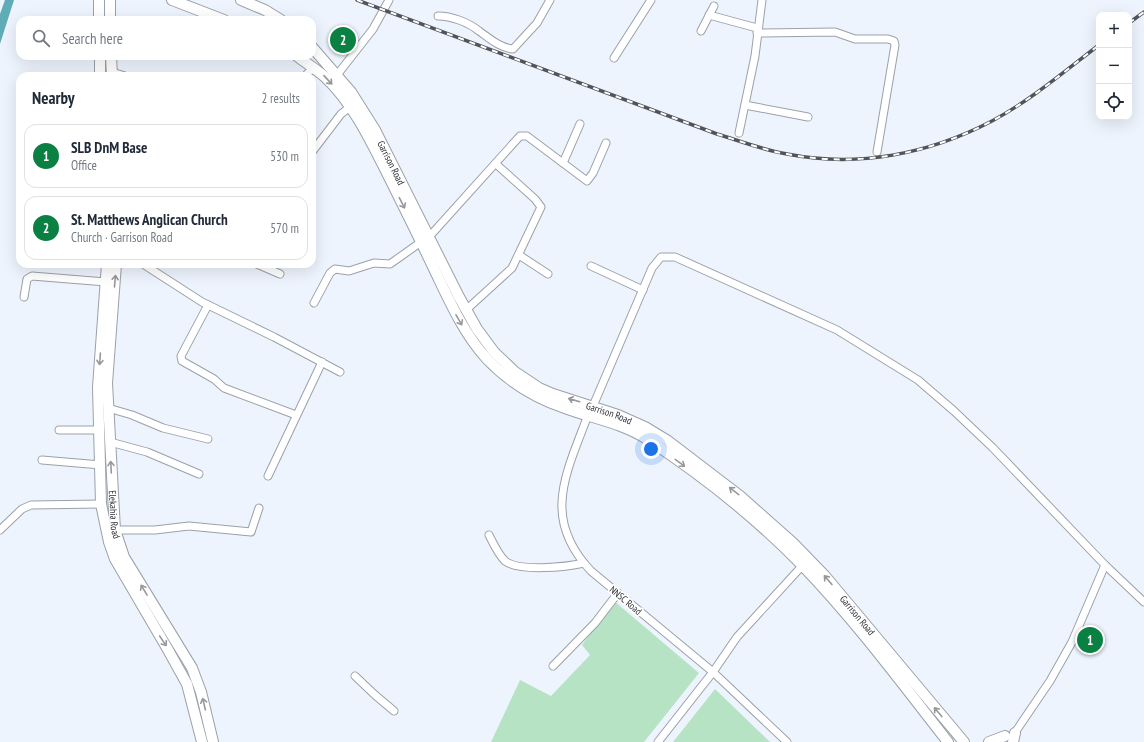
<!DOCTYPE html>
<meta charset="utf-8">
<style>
body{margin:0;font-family:"PT Sans Narrow",sans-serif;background:#f2f2f3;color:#1f2937}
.controls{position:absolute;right:12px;top:12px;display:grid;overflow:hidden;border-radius:8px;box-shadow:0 4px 16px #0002}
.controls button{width:36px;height:36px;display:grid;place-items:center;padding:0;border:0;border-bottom:1px solid #e0e1e3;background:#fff;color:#1f2937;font:20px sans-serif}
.you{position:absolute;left:651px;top:449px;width:14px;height:14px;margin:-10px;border:3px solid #fff;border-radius:50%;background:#1a73e8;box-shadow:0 0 0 6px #1a73e833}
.badge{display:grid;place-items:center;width:26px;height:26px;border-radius:50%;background:#0b8043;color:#fff;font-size:13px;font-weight:700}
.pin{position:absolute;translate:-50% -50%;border:2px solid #fff;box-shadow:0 1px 4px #0006}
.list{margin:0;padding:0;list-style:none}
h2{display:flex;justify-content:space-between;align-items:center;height:52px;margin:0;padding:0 16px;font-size:17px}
h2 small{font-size:13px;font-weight:400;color:#747a83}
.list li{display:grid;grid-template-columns:26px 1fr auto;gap:12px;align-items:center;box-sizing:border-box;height:64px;margin:0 8px 8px;padding:0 8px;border:1px solid #e0e1e3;border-radius:12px}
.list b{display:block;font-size:15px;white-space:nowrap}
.list p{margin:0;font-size:13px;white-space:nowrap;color:#747a83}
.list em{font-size:13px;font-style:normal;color:#747a83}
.icon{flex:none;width:22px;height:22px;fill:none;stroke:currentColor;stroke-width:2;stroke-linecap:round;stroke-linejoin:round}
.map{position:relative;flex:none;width:1144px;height:742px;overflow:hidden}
.search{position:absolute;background:#fff;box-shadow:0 4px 16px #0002;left:16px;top:16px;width:300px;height:44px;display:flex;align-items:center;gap:10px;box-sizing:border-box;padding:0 14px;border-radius:12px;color:#747a83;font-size:15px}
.panel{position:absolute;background:#fff;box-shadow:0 4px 16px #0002;left:16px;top:72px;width:300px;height:196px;border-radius:12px}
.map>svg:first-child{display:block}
.green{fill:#b5e3c4}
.water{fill:#5fabb8}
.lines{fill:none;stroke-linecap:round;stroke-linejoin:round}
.street-casing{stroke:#9ba1a9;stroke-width:9}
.primary-casing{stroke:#9ba1a9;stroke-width:12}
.street{stroke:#fff;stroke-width:7}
.primary{stroke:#fff;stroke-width:10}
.rail-casing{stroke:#515459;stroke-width:3.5}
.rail{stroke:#fff;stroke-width:2;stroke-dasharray:6;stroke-linecap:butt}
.oneway{stroke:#96989a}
.labels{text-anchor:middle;stroke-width:3.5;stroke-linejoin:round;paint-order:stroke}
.street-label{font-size:10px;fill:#2e3034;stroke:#fff}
</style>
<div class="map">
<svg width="1144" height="742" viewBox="0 0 1144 742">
<rect width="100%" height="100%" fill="#eef4fd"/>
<g class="green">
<path d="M614 601 699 673 644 742H491L520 680 551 696 590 655 582 645Z"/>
<path d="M715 689 770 742H673Z"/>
</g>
<path class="water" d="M5 0H14L0 44V14Z"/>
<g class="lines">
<g class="street-casing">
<g id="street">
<path d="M709 15 757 28"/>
<path d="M438 16C451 16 468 22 479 31 489 38 500 48 513 49L537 23 550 0"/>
<path d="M701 31 714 6"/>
<path d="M757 33 835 32 855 39H888L894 41 895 45 877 152"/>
<path d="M614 58 651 0"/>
<path d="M112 72 125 76"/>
<path d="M337 75 373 29 389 0"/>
<path d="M305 76 313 68"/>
<path d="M745 105 808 117"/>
<path d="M739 133 755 56 762 0"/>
<path d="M312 152 341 114 350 107"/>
<path d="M563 163 580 124"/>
<path d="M429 237 520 136H527L587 181 593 173 606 143"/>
<path d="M519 255 548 274"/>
<path d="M143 264 202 302 274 337 340 372"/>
<path d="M257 264 280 274"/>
<path d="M591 266 643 290"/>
<path d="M24 297 27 279 32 276 106 282"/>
<path d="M314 303 330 273 335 269 349 271 374 263 390 264 421 242"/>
<path d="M208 305 181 356 182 361 214 379 224 388 296 415"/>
<path d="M466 310 512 268 541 207 535 199 496 164"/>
<path d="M593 406 652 268 661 257H675L837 330 918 380 954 411 993 448 1105 565 1144 602"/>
<path d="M108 408 132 415 163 428 208 439"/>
<path d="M588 415C566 474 541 518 591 571L713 672 787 742"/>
<path d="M59 430H100"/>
<path d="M110 442 147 452 199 474"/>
<path d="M42 460 101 465"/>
<path d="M268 476 322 362"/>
<path d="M0 530 22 509 31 505 101 504"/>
<path d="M115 530H155L189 526 251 532 259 508"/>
<path d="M489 535C493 543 498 554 505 561 519 572 567 567 584 563"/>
<path d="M553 666 595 623 618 593"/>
<path d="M355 676 375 695 394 711"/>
<path d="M1012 737 1050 681 1072 642 1105 565"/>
<path d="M658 742 713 672 737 637 802 566"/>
</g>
</g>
<g class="primary-casing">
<g id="primary">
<path d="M99 0V20"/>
<path d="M172 0 224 20"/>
<path d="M241 0 265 10 281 20"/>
<path d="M110 20V0"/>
<path id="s1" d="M312 47 351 92 375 130 459 297 477 329 494 352 515 372 539 388 553 394 618 415 645 427 668 441 740 496 793 543 825 576 964 742"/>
<path d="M100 56V76"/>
<path d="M111 56 112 76"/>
<path d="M297 56C306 63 316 69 325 77 353 103 371 141 388 175 404 207 420 239 435 271 450 302 464 334 487 359 509 382 535 398 565 408 592 418 622 423 647 439 702 475 756 518 802 565 855 620 901 682 948 742"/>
<path d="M107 264 98 387 101 504 109 542 115 559 167 648 187 684 202 742"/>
<path id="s2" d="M116 264 107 383 115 530 124 557 192 668 201 692 213 742"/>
<path d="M989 742 1005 736"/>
<path d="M1013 742 1015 733"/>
</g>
</g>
<use href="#street" class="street"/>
<use href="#primary" class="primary"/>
<g class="rail-casing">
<g id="rail">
<path d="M357 0 717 134C740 141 763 150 787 154 858 168 929 154 992 121 1031 100 1065 71 1099 45"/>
<path d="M1129 23 1144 12"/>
</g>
</g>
<use href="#rail" class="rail"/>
</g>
<defs><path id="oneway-shaft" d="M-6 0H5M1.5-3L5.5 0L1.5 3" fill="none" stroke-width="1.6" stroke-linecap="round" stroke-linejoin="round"/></defs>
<g class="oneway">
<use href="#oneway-shaft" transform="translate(328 80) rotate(47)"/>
<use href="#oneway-shaft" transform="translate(402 203) rotate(63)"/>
<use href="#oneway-shaft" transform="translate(115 281) rotate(-85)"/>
<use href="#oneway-shaft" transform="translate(459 320) rotate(60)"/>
<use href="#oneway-shaft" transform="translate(100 359) rotate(94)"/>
<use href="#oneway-shaft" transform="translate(574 400) rotate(-164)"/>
<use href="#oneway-shaft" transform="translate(680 463) rotate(36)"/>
<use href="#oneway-shaft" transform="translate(111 467) rotate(-93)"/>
<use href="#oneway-shaft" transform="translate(734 491) rotate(-142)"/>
<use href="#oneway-shaft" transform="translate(828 580) rotate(-131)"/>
<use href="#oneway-shaft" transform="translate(144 590) rotate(-121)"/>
<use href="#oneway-shaft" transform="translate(163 641) rotate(56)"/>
<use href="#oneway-shaft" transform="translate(204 704) rotate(-103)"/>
<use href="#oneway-shaft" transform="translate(938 712) rotate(-130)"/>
</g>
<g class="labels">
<g class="street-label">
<text dy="4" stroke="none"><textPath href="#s1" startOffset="141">Garrison Road</textPath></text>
<text dy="4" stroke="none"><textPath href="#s1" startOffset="489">Garrison Road</textPath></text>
<text dy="4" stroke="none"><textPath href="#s2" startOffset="251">Elekahia Road</textPath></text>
<text transform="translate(626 600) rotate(40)" y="4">NNSC Road</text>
<text dy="4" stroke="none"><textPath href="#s1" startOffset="813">Garrison Road</textPath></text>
</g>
</g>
</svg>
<div class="controls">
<button>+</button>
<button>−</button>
<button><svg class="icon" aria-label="locate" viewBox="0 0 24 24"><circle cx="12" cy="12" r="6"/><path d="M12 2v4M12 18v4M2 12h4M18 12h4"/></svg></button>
</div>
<div class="you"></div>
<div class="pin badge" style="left:1090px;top:640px">1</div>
<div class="pin badge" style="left:343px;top:40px">2</div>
<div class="search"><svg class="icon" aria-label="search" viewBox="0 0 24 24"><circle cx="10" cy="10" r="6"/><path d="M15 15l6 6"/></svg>Search here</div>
<section class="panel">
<h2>Nearby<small>2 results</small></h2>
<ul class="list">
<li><span class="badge">1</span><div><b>SLB DnM Base</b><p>Office</p></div><em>530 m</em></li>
<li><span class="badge">2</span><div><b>St. Matthews Anglican Church</b><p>Church · Garrison Road</p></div><em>570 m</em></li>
</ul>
</section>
</div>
